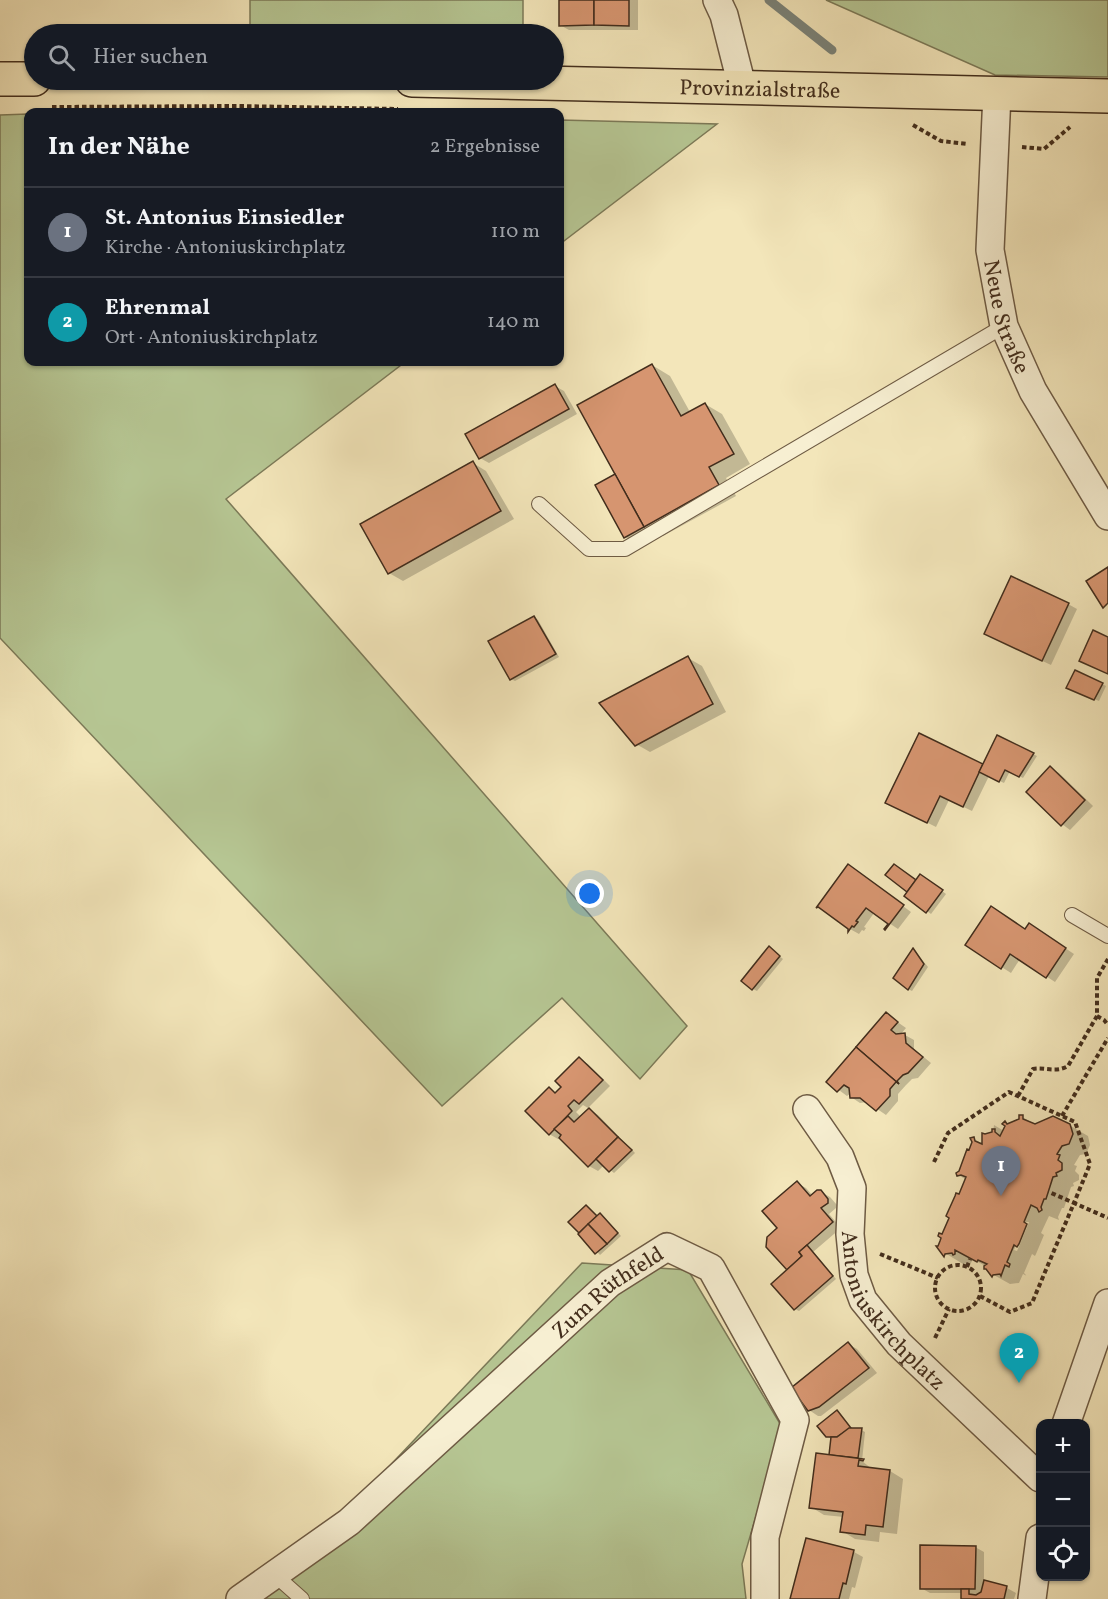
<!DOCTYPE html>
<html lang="de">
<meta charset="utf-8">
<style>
body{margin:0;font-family:Vollkorn,serif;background:#20242c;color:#f1f3f6}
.controls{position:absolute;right:18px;bottom:18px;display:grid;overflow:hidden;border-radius:12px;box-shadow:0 2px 4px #0004}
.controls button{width:54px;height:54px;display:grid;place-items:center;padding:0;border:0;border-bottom:2px solid #363941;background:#171b24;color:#f1f3f6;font:30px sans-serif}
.you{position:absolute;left:590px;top:894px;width:21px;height:21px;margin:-15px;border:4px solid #fff;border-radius:50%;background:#1a73e8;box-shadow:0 0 0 9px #1a73e833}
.badge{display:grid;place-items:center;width:39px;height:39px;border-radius:50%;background:#c59692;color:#fff;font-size:20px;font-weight:700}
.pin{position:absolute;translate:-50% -50px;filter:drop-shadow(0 2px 3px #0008)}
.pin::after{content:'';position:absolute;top:32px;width:21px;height:18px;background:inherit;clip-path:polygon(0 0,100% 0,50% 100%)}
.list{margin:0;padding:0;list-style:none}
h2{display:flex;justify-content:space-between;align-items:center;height:78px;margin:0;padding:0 24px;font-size:26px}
h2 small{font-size:20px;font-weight:400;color:#9ea1a6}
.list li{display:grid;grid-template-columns:39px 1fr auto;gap:18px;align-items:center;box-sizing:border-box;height:90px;padding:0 24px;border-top:2px solid #363941}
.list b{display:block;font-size:22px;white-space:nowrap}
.list p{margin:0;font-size:20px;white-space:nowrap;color:#9ea1a6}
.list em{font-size:20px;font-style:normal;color:#9ea1a6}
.icon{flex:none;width:33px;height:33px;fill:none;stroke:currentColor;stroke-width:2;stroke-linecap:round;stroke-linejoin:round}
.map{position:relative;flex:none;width:1108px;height:1599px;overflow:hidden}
.search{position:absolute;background:#171b24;box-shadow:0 2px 4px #0004;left:24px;top:24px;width:540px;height:66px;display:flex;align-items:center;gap:15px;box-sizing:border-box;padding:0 21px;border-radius:33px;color:#9ea1a6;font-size:22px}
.panel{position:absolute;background:#171b24;box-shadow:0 2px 4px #0004;left:24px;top:108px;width:540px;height:258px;border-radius:12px}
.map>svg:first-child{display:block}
.green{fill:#b6c693;stroke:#7c7a58;stroke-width:1.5}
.shadow{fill:#0003;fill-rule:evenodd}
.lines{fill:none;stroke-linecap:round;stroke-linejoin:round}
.stream{stroke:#7a837a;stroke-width:9}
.building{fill:#d69570;stroke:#422d1c;stroke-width:1.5}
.service-casing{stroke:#6e5b44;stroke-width:16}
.minor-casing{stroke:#6e5b44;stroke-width:30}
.primary-casing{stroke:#422d1c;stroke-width:36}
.path{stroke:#422d1c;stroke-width:4;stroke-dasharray:4.5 3;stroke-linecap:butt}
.service{stroke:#f7efd2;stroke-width:14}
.minor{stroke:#f7efd2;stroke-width:27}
.primary{stroke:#f3e6ba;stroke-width:33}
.labels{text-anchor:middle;stroke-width:4.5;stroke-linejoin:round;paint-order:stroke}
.street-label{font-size:22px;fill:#422d1c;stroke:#f7efd2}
</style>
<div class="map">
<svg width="1108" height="1599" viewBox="0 0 1108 1599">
<rect width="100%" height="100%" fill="#f3e6ba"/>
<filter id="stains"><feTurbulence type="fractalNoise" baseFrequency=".00333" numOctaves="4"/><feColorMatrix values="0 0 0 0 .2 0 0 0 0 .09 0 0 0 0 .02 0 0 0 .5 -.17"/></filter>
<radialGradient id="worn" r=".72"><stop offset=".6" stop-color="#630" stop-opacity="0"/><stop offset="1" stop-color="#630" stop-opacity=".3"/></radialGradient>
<g class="green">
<rect x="250" y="0" width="273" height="34"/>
<path d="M826 0H1108V77L995 75Z"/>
<path d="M28 114V362H405L226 499 687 1026 640 1079 562 998 442 1106 0 638V115Z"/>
<path d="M560 120 717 124 560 244Z"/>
<path d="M582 1263 688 1270 782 1427 742 1564 746 1599H259L271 1591Z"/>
</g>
<g class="shadow">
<path d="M561 0H638V30H569L560 25Z"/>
<path d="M652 365 670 376 690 412 705 404 722 414 750 464 726 478 736 496 663 536 650 528 629 539 625 537 617 474Z"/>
<path d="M555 386 564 391 577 414 489 463 480 458Z"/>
<path d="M473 463 486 471 514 519 403 581 389 573Z"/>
<path d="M1068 604 1077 609 1051 665 994 638Z"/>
<path d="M534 617 538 620 559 657 515 681 511 679Z"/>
<path d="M688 658 702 666 726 712 650 752 636 744Z"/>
<path d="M1102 684 1106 686 1099 701 1072 690Z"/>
<path d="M997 737 1037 756 1023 778 1010 771 1004 783 989 776 972 811 949 800 936 827 896 807 984 766Z"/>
<path d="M1050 768 1059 773 1093 806 1070 830 1062 824Z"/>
<path d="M857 872 911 912 898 929 874 913 864 927 866 928 864 931 862 930 859 934 850 929Z"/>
<path d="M925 878 946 894 931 914 906 896 916 882Z"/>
<path d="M1038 930 1074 954 1055 982 1020 959 1011 973 967 945Z"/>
<path d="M914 950 928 967 912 991 908 989Z"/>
<path d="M773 951 783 959 757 991 753 989Z"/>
<path d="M886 1014 906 1028 900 1035H905L914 1040V1049L931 1063 918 1078 912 1079 906 1085 898 1094V1101L886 1115 867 1102 860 1103 851 1097V1093L847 1096 828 1082Z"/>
<path d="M579 1059 588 1064 610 1086 588 1108 583 1105 576 1112 581 1117 589 1109 598 1115 635 1153 614 1173 604 1165 598 1171 589 1166 560 1137 558 1139 549 1134V1089L557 1093Z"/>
<path d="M1022 1117 1037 1125H1069L1088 1136 1090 1145 1086 1154 1080 1155 1074 1165 1077 1166 1075 1171 1079 1175V1180L1073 1183 1074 1186 1071 1187 1064 1208H1062L1058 1217 1059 1220 1049 1216 1041 1233 1044 1235 1036 1254 1035 1256 1032 1254 1024 1273 1027 1276 1023 1274 1019 1283 1010 1284 992 1274 987 1267 973 1259 971 1263 963 1264 945 1253 943 1236 967 1180 958 1175 974 1139 983 1144 993 1133 994 1125 1004 1131 1008 1125 1021 1120ZM1026 1222H1029L1017 1251 1014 1250Z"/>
<path d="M797 1183 806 1188 813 1196 821 1192 830 1197 837 1205 836 1208 829 1214 841 1228 813 1252 836 1279 799 1311 795 1309 789 1270 779 1228Z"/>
<path d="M601 1215 621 1236 600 1255 580 1234Z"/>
<path d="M848 1344 857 1349 877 1373 821 1416H818L809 1410Z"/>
<path d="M837 1412 853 1430H861L865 1432 862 1461 872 1469 890 1471 903 1479 897 1534 880 1532 879 1542 855 1539 842 1531 844 1517 824 1515 811 1507 830 1456 832 1439 827 1436Z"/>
<path d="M807 1540 854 1552 863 1557 855 1588 852 1587 849 1599H791Z"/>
<path d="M975 1547 984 1552V1582L1007 1588 1016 1593 1014 1599H962V1593H930L921 1588Z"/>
</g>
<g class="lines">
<path class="stream" d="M769 0 832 50"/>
</g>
<g class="building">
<path d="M559 0H594V25L559 26Z"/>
<path d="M594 0H629V26L594 25Z"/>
<path d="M652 364 681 416 705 403 734 454 709 467 719 485 644 527 577 405Z"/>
<path d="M555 384 569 409 479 459 465 434Z"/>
<path d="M473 461 501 511 388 574 360 524Z"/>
<path d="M615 474 644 527 624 538 595 485Z"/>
<path d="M1108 567V603L1103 608 1086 581Z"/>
<path d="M1011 576 1069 603 1042 661 984 634Z"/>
<path d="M534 616 556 654 510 680 488 641Z"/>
<path d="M1093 630 1108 637V674L1079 661Z"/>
<path d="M688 656 713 704 635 746 599 703Z"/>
<path d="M1075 670 1103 683 1094 700 1066 688Z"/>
<path d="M919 733 983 764 963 807 940 796 927 823 885 803Z"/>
<path d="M997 735 1034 753 1019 777 1005 770 999 782 979 772Z"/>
<path d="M1050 766 1085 800 1061 826 1026 792Z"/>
<path d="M848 864 904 905 885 930 884 929 888 924 866 908 856 921 858 922 854 927 852 926 848 932V929L818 907 816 908Z"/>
<path d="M894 864 916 880 907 892 885 875Z"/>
<path d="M920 874 943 890 926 913 904 896Z"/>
<path d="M991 906 1025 929 1029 923 1066 948 1046 978 1010 954 1001 969 965 945Z"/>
<path d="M769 946 780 956 752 990 741 981Z"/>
<path d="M913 948 924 964 908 990 893 978Z"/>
<path d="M886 1012 898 1022 891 1030 896 1034 905 1033 906 1043 923 1057 908 1073 903 1075 897 1081 899 1084 856 1047Z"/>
<path d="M856 1047 899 1084 896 1082 890 1089V1096L876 1111 860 1098H850L849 1088 844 1085 837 1092 826 1082Z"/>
<path d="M579 1057 603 1080 579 1104 574 1100 568 1106 572 1111 549 1135 525 1111 549 1087 555 1093 561 1087 555 1081Z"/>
<path d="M589 1108 618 1137 588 1167 559 1138 561 1135 554 1129 568 1116 574 1122Z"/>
<path d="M1019 1115H1023V1119L1035 1124 1053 1116 1070 1124 1073 1134 1069 1144 1062 1146 1057 1154 1060 1155 1058 1160 1062 1163V1170L1056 1173 1057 1176 1053 1177 1046 1199H1044L1041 1207 1042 1210 1039 1212 1037 1208 1031 1205 1024 1222 1027 1224 1019 1244 1017 1247 1014 1245 1007 1262 1010 1264 1009 1267 1005 1265 1001 1276 1000 1274 993 1275 992 1277 986 1269H984V1266L987 1264 978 1260 977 1262 955 1250V1254L953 1255 952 1253 945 1254 944 1257 936 1246H938L940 1241 941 1238 938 1236 939 1233 942 1234 949 1218 946 1216 955 1196 956 1193 959 1194 966 1177 961 1175 957 1176 956 1173 959 1171 967 1149 969 1150 972 1142 970 1138 974 1137 975 1141 982 1144V1133L985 1134 992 1132V1129H995V1132L1000 1136 1005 1126 1002 1124 1005 1121 1007 1124 1019 1119Z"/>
<path d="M618 1137 632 1150 609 1172 596 1159Z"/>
<path d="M797 1181 810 1196 817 1190H821L828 1199V1203L821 1208 833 1222 799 1252 802 1256 787 1270 766 1247 767 1237 777 1228 762 1211Z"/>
<path d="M586 1205 597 1216 579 1233 568 1222Z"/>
<path d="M600 1213 618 1233 607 1244 588 1224Z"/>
<path d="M588 1224 607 1244 595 1254 578 1234Z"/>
<path d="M807 1245 833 1276 794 1310 771 1284 802 1256 799 1252Z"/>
<path d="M848 1342 869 1368 819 1407 808 1411 791 1388Z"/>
<path d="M837 1410 851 1428 837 1437H826L817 1426Z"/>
<path d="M849 1428H862L858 1458 829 1455 831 1437H837Z"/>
<path d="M816 1453 864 1459 863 1461 859 1460 858 1466 890 1470 883 1527 866 1525 865 1535 840 1532 843 1512 809 1508Z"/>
<path d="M806 1538 854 1550 846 1584 843 1583 839 1599H790Z"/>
<path d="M920 1545 976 1546 975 1589H920Z"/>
<path d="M984 1580 1007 1586 1004 1599H961V1589H969V1594L976 1595 981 1592Z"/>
</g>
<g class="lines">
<g class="service-casing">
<g id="service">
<path d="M539 504 589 549H625L1004 326"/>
<path d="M1072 915 1108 936"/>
<path d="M275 1575 302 1599"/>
</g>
</g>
<g class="minor-casing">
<g id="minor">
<path d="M717 0 724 15 742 86"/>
<path id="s1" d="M997 94 990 250 1004 326 1033 391 1108 516"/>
<path id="s2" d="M807 1109 840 1157 852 1188 850 1234 854 1275 863 1300 899 1344 1040 1478"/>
<path d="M1066 1424 1108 1303"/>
<path id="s3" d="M240 1599 349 1522 610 1283 667 1247 711 1268 795 1420 765 1537V1599"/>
<path d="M1032 1599 1040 1538"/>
</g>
</g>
<g class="primary-casing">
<g id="primary">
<path d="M0 79H34"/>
<path id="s4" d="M412 80 1108 96"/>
</g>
</g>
<g class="path">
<path d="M52 107 238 106 398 109"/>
<path d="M913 125 941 141 967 144"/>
<path d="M1022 147 1044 149 1070 127"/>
<path d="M1097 1016 1104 1020 1108 1025"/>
<path d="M1018 1096 1033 1069C1045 1067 1056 1073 1068 1066L1097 1016V978L1108 959"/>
<path d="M1062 1116 1108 1038"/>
<path d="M934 1162 948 1133 1009 1092 1075 1122 1090 1164 1074 1203 1049 1192"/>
<path d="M880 1254 938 1278"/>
<circle cx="958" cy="1288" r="23"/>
<path d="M967 1267 970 1259"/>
<path d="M980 1296 1010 1312 1032 1303 1074 1203 1108 1218"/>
<path d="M935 1338 949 1309"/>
</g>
<use href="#service" class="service"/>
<use href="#minor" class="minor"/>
<use href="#primary" class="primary"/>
</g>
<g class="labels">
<g class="street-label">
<text dy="8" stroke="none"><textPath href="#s4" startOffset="348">Provinzialstraße</textPath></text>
<text dy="8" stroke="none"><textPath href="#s1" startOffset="225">Neue Straße</textPath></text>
<text dy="8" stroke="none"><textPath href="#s3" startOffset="480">Zum Rüthfeld</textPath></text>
<text dy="8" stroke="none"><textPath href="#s2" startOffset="228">Antoniuskirchplatz</textPath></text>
</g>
</g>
<rect width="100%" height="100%" filter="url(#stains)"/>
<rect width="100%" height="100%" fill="url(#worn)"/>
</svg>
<div class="controls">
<button>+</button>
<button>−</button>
<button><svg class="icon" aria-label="locate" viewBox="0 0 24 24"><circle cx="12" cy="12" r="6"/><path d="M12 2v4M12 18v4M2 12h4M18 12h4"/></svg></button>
</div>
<div class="you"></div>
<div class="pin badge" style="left:1001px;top:1196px;background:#6b7280">1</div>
<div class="pin badge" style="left:1019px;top:1383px;background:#0f9aa8">2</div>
<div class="search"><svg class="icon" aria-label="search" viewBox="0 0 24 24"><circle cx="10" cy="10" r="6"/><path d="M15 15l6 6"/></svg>Hier suchen</div>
<section class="panel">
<h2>In der Nähe<small>2 Ergebnisse</small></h2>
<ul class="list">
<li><span class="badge" style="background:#6b7280">1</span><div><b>St. Antonius Einsiedler</b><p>Kirche · Antoniuskirchplatz</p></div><em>110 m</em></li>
<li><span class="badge" style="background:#0f9aa8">2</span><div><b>Ehrenmal</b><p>Ort · Antoniuskirchplatz</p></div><em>140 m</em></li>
</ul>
</section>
</div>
